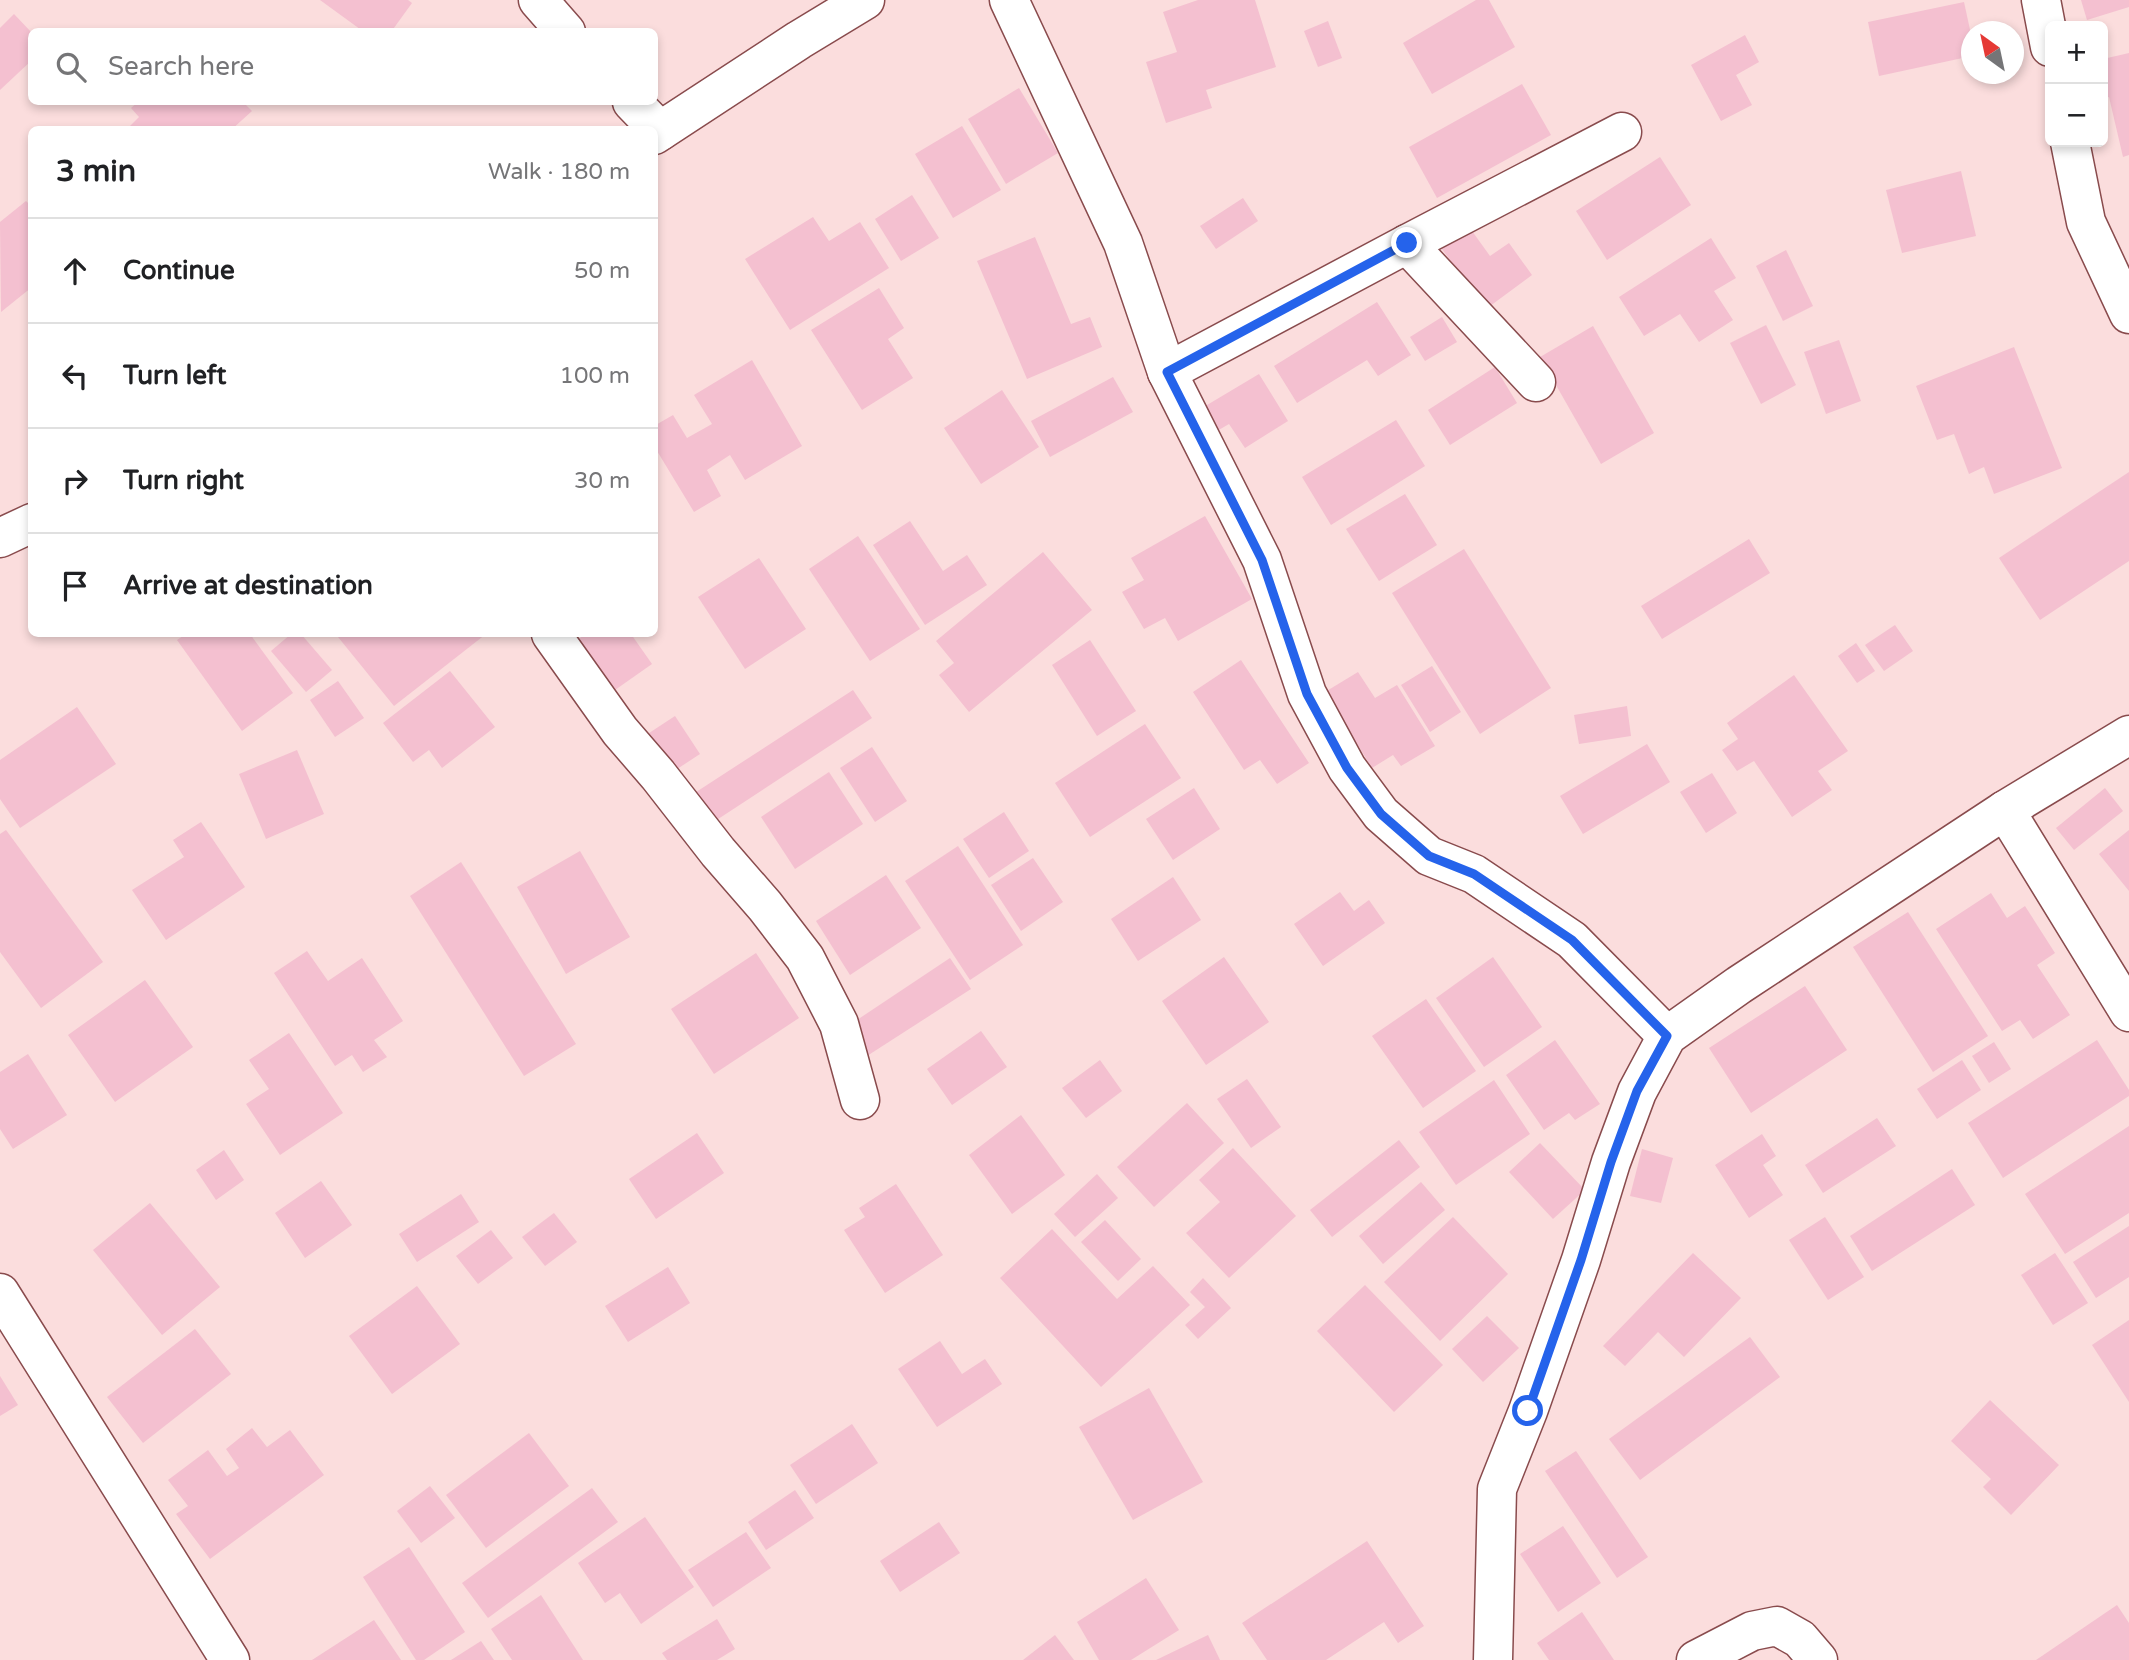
<!DOCTYPE html>
<meta charset="utf-8">
<style>
body{margin:0;font-family:"Varela Round",sans-serif;background:#f6f6f6;color:#202124}
.controls{position:absolute;right:21px;top:21px;display:grid;overflow:hidden;border-radius:10px;box-shadow:0 4px 10px #0003}
.controls button{width:63px;height:63px;display:grid;place-items:center;padding:0;border:0;border-bottom:2px solid #e0e0e0;background:#fff;color:#202124;font:35px sans-serif}
.compass{position:absolute;left:1961px;top:21px;width:63px;height:63px;border-radius:50%;background:#fff;box-shadow:0 4px 10px #0003;rotate:327deg}
.stop{position:absolute;width:21px;height:21px;margin:-16px;border:5px solid #2563eb;border-radius:50%;background:#fff}
.stop.end{background:#2563eb;border-color:#fff;box-shadow:0 2px 7px #0008}
.list{margin:0;padding:0;list-style:none}
h2{display:flex;justify-content:space-between;align-items:center;height:91px;margin:0;padding:0 28px;font-size:30px}
h2 small{font-size:23px;font-weight:400;color:#757577}
.list li{display:grid;grid-template-columns:46px 1fr auto;gap:21px;align-items:center;box-sizing:border-box;height:105px;padding:0 28px;border-top:2px solid #e0e0e0}
.list b{display:block;font-size:26px;white-space:nowrap}
.list em{font-size:23px;font-style:normal;color:#757577}
.icon{flex:none;width:38px;height:38px;fill:none;stroke:currentColor;stroke-width:2;stroke-linecap:round;stroke-linejoin:round}
.map{position:relative;flex:none;width:2129px;height:1660px;overflow:hidden}
.search{position:absolute;background:#fff;box-shadow:0 4px 10px #0003;left:28px;top:28px;width:630px;height:77px;display:flex;align-items:center;gap:18px;box-sizing:border-box;padding:0 24px;border-radius:10px;color:#757577;font-size:26px}
.panel{position:absolute;background:#fff;box-shadow:0 4px 10px #0003;left:28px;top:126px;width:630px;height:511px;border-radius:10px}
.map>svg:first-child{display:block}
.building{fill:#f4c0d0}
.lines{fill:none;stroke-linecap:round;stroke-linejoin:round}
.minor-casing{stroke:#894b4d;stroke-width:41}
.minor{stroke:#fff;stroke-width:38}
.route{stroke:#2563eb;stroke-width:9}
</style>
<div class="map">
<svg width="2129" height="1660" viewBox="0 0 2129 1660">
<rect width="100%" height="100%" fill="#fbdddd"/>
<g class="building">
<path d="M320 0H408L412 3 391 32H364Z"/>
<path d="M1198 0H1255L1276 67 1206 90 1212 108 1166 123 1146 62 1177 52 1163 12Z"/>
<path d="M1476 0H1489L1515 47 1432 94 1403 43Z"/>
<path d="M2081 0H2129V7L2087 20Z"/>
<path d="M1964 2 1972 39V56L1879 76 1868 22Z"/>
<path d="M14 14 32 33V60L0 90V28Z"/>
<path d="M1328 21 1342 58 1318 67 1304 31Z"/>
<path d="M1745 35 1759 62 1736 75 1752 105 1721 121 1691 65Z"/>
<path d="M2129 53V155L2123 157 2109 97 2103 99V59Z"/>
<path d="M1522 84 1551 135 1437 198 1409 147Z"/>
<path d="M1019 88 1058 153 1006 184 968 119Z"/>
<path d="M138 102H243L252 111 231 130H126L139 117 131 108Z"/>
<path d="M962 126 1001 190 953 218 915 154Z"/>
<path d="M1660 157 1691 205 1607 260 1576 211Z"/>
<path d="M1961 171 1976 236 1902 253 1886 190Z"/>
<path d="M912 195 939 238 901 261 875 219Z"/>
<path d="M1243 198 1258 221 1216 249 1200 226Z"/>
<path d="M26 201 32 207V287L1 312 0 222Z"/>
<path d="M813 217 829 241 860 222 889 268 790 330 745 259Z"/>
<path d="M1467 224 1490 256 1509 243 1532 275 1486 309 1439 245Z"/>
<path d="M1035 237 1071 324 1090 317 1102 347 1027 379 977 261Z"/>
<path d="M1711 238 1736 278 1714 291 1733 320 1699 342 1680 314 1644 336 1619 297Z"/>
<path d="M1786 250 1813 306 1783 321 1756 266Z"/>
<path d="M879 288 904 328 888 339 913 378 862 410 811 330Z"/>
<path d="M1377 302 1411 355 1378 376 1367 360 1297 403 1274 366Z"/>
<path d="M1442 317 1457 342 1425 361 1410 337Z"/>
<path d="M1766 325 1796 385 1761 404 1730 343Z"/>
<path d="M1593 326 1654 433 1601 464 1540 357Z"/>
<path d="M1839 340 1861 401 1826 414 1804 352Z"/>
<path d="M2014 347 2062 468 1994 494 1984 467 1969 474 1954 434 1937 440 1916 386Z"/>
<path d="M752 360 802 446 745 480 730 455 707 470 721 496 694 512 654 446V426L673 415 687 438 712 424 694 395Z"/>
<path d="M1495 367 1517 403 1450 445 1428 410Z"/>
<path d="M1259 374 1288 421 1245 448 1229 424 1217 431 1202 408Z"/>
<path d="M1113 377 1133 412 1050 457 1031 421Z"/>
<path d="M1002 390 1039 447 981 484 944 428Z"/>
<path d="M1396 420 1425 466 1331 525 1302 477Z"/>
<path d="M2129 472V561L2040 620 1999 558Z"/>
<path d="M1405 494 1437 545 1379 581 1346 529Z"/>
<path d="M1205 516 1252 599 1178 641 1165 618 1144 629 1122 592 1144 580 1131 558Z"/>
<path d="M910 521 943 571 967 555 987 585 925 625 873 545Z"/>
<path d="M858 536 920 629 870 661 809 569Z"/>
<path d="M1749 539 1770 573 1662 639 1641 606Z"/>
<path d="M1464 549 1551 688 1480 734 1392 593Z"/>
<path d="M1043 552 1092 610 969 712 939 675 954 663 936 641Z"/>
<path d="M759 558 806 629 745 669 698 597Z"/>
<path d="M1895 625 1913 651 1884 671 1865 645Z"/>
<path d="M186 634H250L293 693 242 731 177 640Z"/>
<path d="M291 634H301L332 670 306 692 271 651Z"/>
<path d="M342 634H486L394 706 338 637Z"/>
<path d="M586 634H631L652 664 605 697 569 645Z"/>
<path d="M1090 640 1136 711 1097 736 1052 665Z"/>
<path d="M1856 643 1875 671 1857 683 1838 656Z"/>
<path d="M1241 660 1309 763 1277 784 1260 760 1244 770 1193 692Z"/>
<path d="M1432 666 1461 712 1430 732 1401 685Z"/>
<path d="M450 671 495 727 442 768 429 750 413 762 383 723Z"/>
<path d="M1358 672 1375 698 1397 685 1435 746 1401 766 1393 755 1372 768 1325 692Z"/>
<path d="M1794 675 1848 751 1818 771 1832 790 1792 817 1754 761 1737 771 1722 750 1738 739 1727 723Z"/>
<path d="M338 681 364 718 335 737 310 700Z"/>
<path d="M853 690 872 718 709 825 690 796Z"/>
<path d="M1627 706 1631 736 1579 744 1574 715Z"/>
<path d="M77 707 116 764 20 828 0 799V760Z"/>
<path d="M675 716 700 754 668 775 643 737Z"/>
<path d="M1145 724 1181 778 1090 837 1055 783Z"/>
<path d="M1647 744 1670 782 1583 834 1560 796Z"/>
<path d="M872 747 907 801 875 822 840 768Z"/>
<path d="M297 750 324 814 266 839 239 774Z"/>
<path d="M829 772 863 824 795 869 761 817Z"/>
<path d="M1712 773 1737 813 1706 833 1680 792Z"/>
<path d="M1194 788 1220 829 1173 860 1146 819Z"/>
<path d="M2105 788 2123 811 2074 850 2056 828Z"/>
<path d="M1004 812 1029 851 989 878 963 839Z"/>
<path d="M201 822 245 887 166 940 132 890 184 857 173 840Z"/>
<path d="M6 830 103 962 41 1008 0 952V834Z"/>
<path d="M2129 830V891L2099 854Z"/>
<path d="M958 846 1023 945 970 980 905 881Z"/>
<path d="M580 851 630 937 566 974 517 887Z"/>
<path d="M1033 858 1063 902 1021 931 991 885Z"/>
<path d="M461 862 576 1044 524 1076 410 896Z"/>
<path d="M886 875 921 928 850 975 816 921Z"/>
<path d="M1173 877 1201 920 1138 961 1111 919Z"/>
<path d="M1340 892 1354 911 1369 900 1385 923 1323 966 1294 924Z"/>
<path d="M1991 893 2007 918 2025 906 2055 953 2037 965 2070 1015 2033 1039 2020 1020 2002 1031 1936 929Z"/>
<path d="M1908 912 1988 1036 1933 1072 1853 947Z"/>
<path d="M307 951 328 981 362 958 403 1021 374 1040 387 1057 363 1072 352 1055 335 1066 274 973Z"/>
<path d="M756 953 799 1018 714 1074 671 1009Z"/>
<path d="M1224 957 1269 1022 1206 1065 1162 1001Z"/>
<path d="M1493 957 1542 1027 1484 1067 1436 998Z"/>
<path d="M950 958 971 989 867 1056 848 1026Z"/>
<path d="M145 980 193 1047 115 1102 68 1035Z"/>
<path d="M1805 986 1847 1050 1751 1113 1709 1048Z"/>
<path d="M1426 999 1476 1071 1423 1108 1372 1036Z"/>
<path d="M981 1031 1007 1067 952 1105 927 1069Z"/>
<path d="M289 1033 343 1113 280 1155 246 1104 269 1089 249 1060Z"/>
<path d="M1555 1040 1600 1104 1575 1120 1569 1113 1544 1130 1506 1075Z"/>
<path d="M2097 1040 2129 1090V1096L2003 1178 1968 1123Z"/>
<path d="M1994 1042 2011 1069 1989 1083 1972 1056Z"/>
<path d="M28 1054 67 1115 13 1149 0 1129V1072Z"/>
<path d="M1100 1060 1122 1091 1086 1118 1062 1088Z"/>
<path d="M1962 1060 1981 1090 1937 1119 1917 1089Z"/>
<path d="M1247 1079 1281 1127 1251 1148 1217 1099Z"/>
<path d="M1494 1080 1530 1134 1456 1185 1419 1132Z"/>
<path d="M1187 1103 1224 1143 1154 1207 1117 1167Z"/>
<path d="M1021 1115 1065 1175 1012 1214 969 1155Z"/>
<path d="M1877 1118 1896 1146 1823 1193 1805 1165Z"/>
<path d="M2129 1126V1213L2065 1254 2025 1194Z"/>
<path d="M697 1133 724 1173 656 1219 629 1179Z"/>
<path d="M1762 1134 1776 1156 1763 1165 1783 1195 1749 1218 1715 1165Z"/>
<path d="M1399 1140 1420 1167 1332 1237 1310 1210Z"/>
<path d="M1540 1143 1585 1190 1553 1219 1509 1172Z"/>
<path d="M1233 1148 1296 1216 1229 1278 1186 1233 1220 1202 1199 1180Z"/>
<path d="M1642 1149 1673 1158 1661 1203 1630 1196Z"/>
<path d="M224 1150 244 1180 216 1200 196 1170Z"/>
<path d="M1952 1169 1975 1205 1872 1271 1850 1236Z"/>
<path d="M1097 1174 1118 1198 1075 1237 1054 1214Z"/>
<path d="M321 1181 352 1225 305 1258 275 1213Z"/>
<path d="M1421 1182 1445 1210 1383 1264 1359 1236Z"/>
<path d="M896 1184 943 1255 885 1293 844 1230 865 1217 859 1208Z"/>
<path d="M461 1194 479 1222 417 1262 399 1234Z"/>
<path d="M150 1203 220 1287 162 1335 93 1250Z"/>
<path d="M554 1213 577 1242 545 1266 522 1237Z"/>
<path d="M1453 1217 1508 1274 1440 1341 1384 1282Z"/>
<path d="M1825 1217 1864 1277 1828 1300 1789 1240Z"/>
<path d="M1105 1220 1141 1259 1118 1281 1081 1242Z"/>
<path d="M2129 1226V1277L2096 1298 2073 1262Z"/>
<path d="M1052 1229 1117 1299 1153 1266 1190 1305 1101 1387 1000 1278Z"/>
<path d="M491 1230 513 1258 478 1284 456 1256Z"/>
<path d="M1693 1253 1741 1298 1684 1357 1658 1332 1625 1366 1603 1346Z"/>
<path d="M2055 1253 2088 1303 2053 1325 2021 1275Z"/>
<path d="M668 1267 690 1303 628 1342 605 1306Z"/>
<path d="M1203 1278 1231 1308 1198 1339 1185 1325 1205 1307 1190 1292Z"/>
<path d="M1365 1285 1443 1365 1394 1412 1317 1331Z"/>
<path d="M417 1286 460 1344 392 1394 349 1336Z"/>
<path d="M1487 1316 1519 1348 1483 1382 1452 1349Z"/>
<path d="M2129 1320V1402L2092 1345Z"/>
<path d="M195 1329 231 1374 143 1443 107 1397Z"/>
<path d="M1750 1337 1780 1377 1640 1480 1609 1439Z"/>
<path d="M940 1341 962 1374 985 1359 1002 1384 937 1427 898 1369Z"/>
<path d="M0 1376 18 1405 0 1416Z"/>
<path d="M1149 1388 1203 1482 1133 1520 1079 1427Z"/>
<path d="M1990 1400 2059 1465 2011 1515 1983 1487 1991 1479 1951 1441Z"/>
<path d="M852 1424 878 1463 816 1504 790 1465Z"/>
<path d="M252 1428 267 1447 290 1430 324 1475 210 1559 176 1514 188 1506 168 1480 208 1450 227 1476 239 1468 226 1449Z"/>
<path d="M529 1433 569 1486 486 1548 446 1495Z"/>
<path d="M1576 1451 1648 1557 1617 1578 1545 1471Z"/>
<path d="M430 1486 455 1518 421 1543 397 1511Z"/>
<path d="M592 1488 618 1522 488 1618 462 1583Z"/>
<path d="M795 1490 814 1518 766 1550 748 1522Z"/>
<path d="M645 1517 694 1587 641 1624 620 1593 605 1603 578 1563Z"/>
<path d="M939 1522 960 1553 900 1592 880 1561Z"/>
<path d="M1563 1526 1601 1583 1558 1612 1520 1554Z"/>
<path d="M746 1532 771 1568 713 1607 688 1570Z"/>
<path d="M1367 1541 1424 1626 1398 1643 1384 1622 1326 1660H1267L1242 1623Z"/>
<path d="M409 1547 465 1632 424 1660H416L363 1577Z"/>
<path d="M1146 1578 1179 1630 1131 1660H1099L1077 1622Z"/>
<path d="M541 1595 583 1660H512L491 1629Z"/>
<path d="M2117 1605 2129 1623V1660H2036Z"/>
<path d="M1582 1612 1614 1660H1549L1537 1643Z"/>
<path d="M717 1619 735 1649 717 1660H667L662 1653Z"/>
<path d="M374 1620 401 1660H312Z"/>
<path d="M1055 1635 1074 1660H1023Z"/>
<path d="M1208 1635 1220 1660H1156Z"/>
<path d="M481 1641 494 1660H451Z"/>
</g>
<g class="lines">
<g class="minor-casing">
<g id="minor">
<path d="M538 0 566 32"/>
<path d="M1009 0 1123 243 1167 372 1262 560 1307 694 1347 768 1381 814 1429 856 1474 874 1572 940 1667 1036"/>
<path d="M2041 0 2050 47"/>
<path d="M632 102 660 131"/>
<path d="M654 135 799 40 865 0"/>
<path d="M2070 142 2086 222 2129 314"/>
<path d="M1407 244 1536 382"/>
<path d="M1167 372 1407 244 1622 132"/>
<path d="M0 538 32 523"/>
<path d="M551 634 620 731 658 775 718 852 765 906 805 958 839 1024 860 1100"/>
<path d="M2005 810 2129 1012"/>
<path d="M0 1293 230 1660"/>
<path d="M1493 1660 1497 1489 1528 1411 1581 1260 1611 1162 1637 1092 1667 1036 1739 985 2005 810 2129 735"/>
<path d="M1696 1660 1752 1631 1777 1626 1800 1639 1818 1660"/>
</g>
</g>
<use href="#minor" class="minor"/>
</g>
<g class="lines">
<path class="route" d="M1407 243 1167 372 1262 560 1307 694 1347 768 1381 814 1429 856 1474 874 1572 940 1667 1036 1637 1091 1611 1162 1581 1260 1528 1411"/>
</g>
</svg>
<div class="controls">
<button>+</button>
<button>−</button>
</div>
<svg class="compass" viewBox="-18 -18 36 36"><path d="M0-13l5 13h-10z" fill="#e53935"/><path d="M0 13l5-13h-10z" fill="#757577"/></svg>
<div class="stop" style="left:1528px;top:1411px"></div>
<div class="stop end" style="left:1407px;top:243px"></div>
<div class="search"><svg class="icon" aria-label="search" viewBox="0 0 24 24"><circle cx="10" cy="10" r="6"/><path d="M15 15l6 6"/></svg>Search here</div>
<section class="panel">
<h2>3 min<small>Walk · 180 m</small></h2>
<ul class="list">
<li><svg class="icon" aria-label="ahead" viewBox="0 0 24 24"><path d="M12 20V5M6 11l6-6 6 6"/></svg><div><b>Continue</b></div><em>50 m</em></li>
<li><svg class="icon" aria-label="left" viewBox="0 0 24 24"><path d="M17 20v-9H6M10 6l-5 5 5 5"/></svg><div><b>Turn left</b></div><em>100 m</em></li>
<li><svg class="icon" aria-label="right" viewBox="0 0 24 24"><path d="M7 20v-9h11M14 6l5 5-5 5"/></svg><div><b>Turn right</b></div><em>30 m</em></li>
<li><svg class="icon" aria-label="arrive" viewBox="0 0 24 24"><path d="M6 21V4h12l-3 4 3 4H6"/></svg><div><b>Arrive at destination</b></div></li>
</ul>
</section>
</div>
